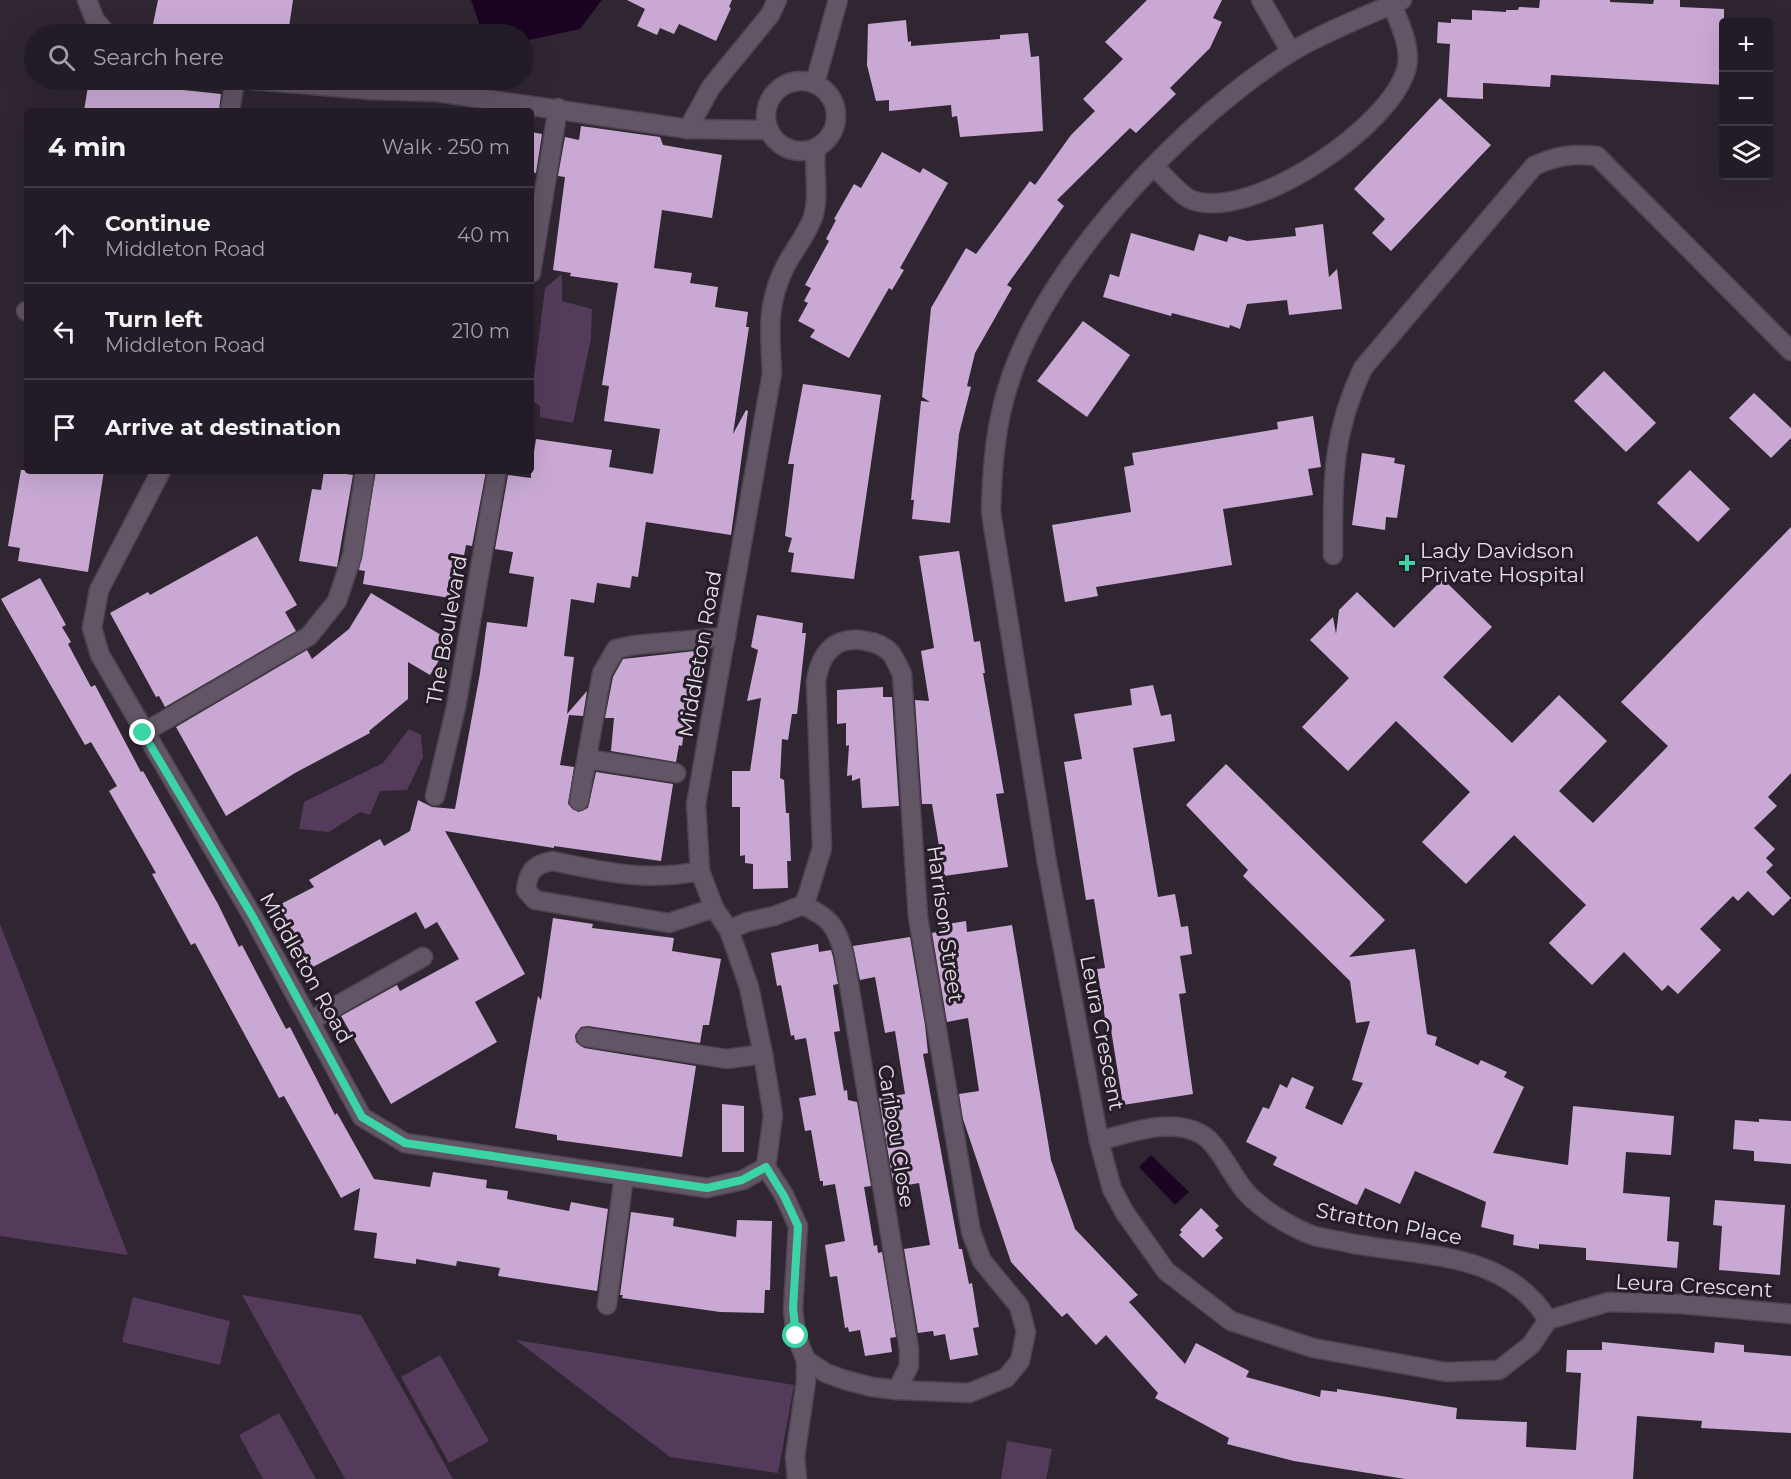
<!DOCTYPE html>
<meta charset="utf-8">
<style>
body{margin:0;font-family:Montserrat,sans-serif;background:#2b252e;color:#f1f3f6}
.controls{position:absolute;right:18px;top:18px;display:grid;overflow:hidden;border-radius:6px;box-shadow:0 6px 24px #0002}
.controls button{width:54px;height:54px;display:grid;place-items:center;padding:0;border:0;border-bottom:2px solid #403a43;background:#231c26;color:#f1f3f6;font:30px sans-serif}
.stop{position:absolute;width:18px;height:18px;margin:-14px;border:4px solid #3ad4a5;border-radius:50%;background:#fff}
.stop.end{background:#3ad4a5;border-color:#fff;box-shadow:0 2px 6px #0008}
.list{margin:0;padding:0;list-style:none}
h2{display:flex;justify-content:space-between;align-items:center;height:78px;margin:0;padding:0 24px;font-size:26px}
h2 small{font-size:20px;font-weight:400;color:#a3a1a7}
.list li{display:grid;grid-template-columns:39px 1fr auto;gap:18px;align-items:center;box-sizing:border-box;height:96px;padding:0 24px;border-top:2px solid #403a43}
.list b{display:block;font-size:22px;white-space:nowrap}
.list p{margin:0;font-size:20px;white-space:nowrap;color:#a3a1a7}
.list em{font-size:20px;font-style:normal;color:#a3a1a7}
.icon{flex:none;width:33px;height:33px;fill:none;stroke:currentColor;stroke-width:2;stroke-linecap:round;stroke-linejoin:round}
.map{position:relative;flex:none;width:1791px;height:1479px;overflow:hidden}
.search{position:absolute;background:#231c26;box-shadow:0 6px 24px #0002;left:24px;top:24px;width:510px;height:66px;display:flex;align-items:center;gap:15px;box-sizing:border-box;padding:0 21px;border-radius:33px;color:#a3a1a7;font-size:22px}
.panel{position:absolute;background:#231c26;box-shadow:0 6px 24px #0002;left:24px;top:108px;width:510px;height:366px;border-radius:6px}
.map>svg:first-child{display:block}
.green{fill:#543b5c}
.water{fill:#1b0323}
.building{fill:#c9a9d4}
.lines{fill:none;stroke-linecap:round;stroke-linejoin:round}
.minor-casing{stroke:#4c444f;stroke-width:21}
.minor{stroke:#625566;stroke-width:18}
.route{stroke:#3ad4a5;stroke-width:8}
.poi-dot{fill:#3ad4a5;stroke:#251c28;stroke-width:2}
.labels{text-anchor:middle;stroke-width:6;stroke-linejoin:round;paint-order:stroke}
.poi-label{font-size:21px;fill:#e5dfe7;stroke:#251c28;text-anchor:start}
.street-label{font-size:21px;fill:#e5dfe7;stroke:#251c28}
</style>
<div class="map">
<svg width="1791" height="1479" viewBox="0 0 1791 1479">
<rect width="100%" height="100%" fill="#2f2632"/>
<g class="green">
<path d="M562 274V301L592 309 591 339 573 423 540 417V406L531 400 545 288Z"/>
<path d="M409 729 421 735 423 757 407 790 380 791 370 815 360 812 329 832 299 829 304 802 383 763Z"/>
<path d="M0 924 128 1255 0 1236Z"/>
<path d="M242 1295 361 1315 453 1479H345Z"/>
<path d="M133 1297 230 1321 220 1365 122 1342Z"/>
<path d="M516 1340 794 1385 778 1473 670 1457Z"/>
<path d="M440 1355 489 1441 449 1463 401 1377Z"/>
<path d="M279 1413 316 1479H263L239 1435Z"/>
<path d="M1007 1441 1052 1449 1046 1479H1001Z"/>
</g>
<g class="water">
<path d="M471 0H602L580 29 524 41V34H501L480 26Z"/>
<path d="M1151 1155 1189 1192 1175 1205 1139 1167Z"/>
</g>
<g class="building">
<path d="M158 0H293L288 34H151Z"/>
<path d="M627 0H732L729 7 731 8 716 41 679 24 674 34 660 28 657 35 637 26 645 9Z"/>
<path d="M1147 0H1222L1213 18 1222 22 1210 48 1170 88 1176 94 1136 133 1130 128 1057 200 1064 206 1007 285 1012 288 975 353 967 386 971 387 959 434 950 523 912 519 914 500H911L921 401 930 402 922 397 931 308 966 248 976 254 1030 181 1035 185 1071 135 1095 111 1083 99 1123 59 1105 42Z"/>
<path d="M1540 0H1610V2L1653 4 1654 0H1680V7L1724 9V85L1551 75 1550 87 1483 83V99L1447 97 1450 44 1437 43 1438 22 1451 23V19L1472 20V10L1506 12V10H1518L1519 7 1539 8Z"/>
<path d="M906 20 908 42 911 41V46L1000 39V35L1028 33 1031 57 1039 56 1043 131 960 137 957 116 952 117 951 105 889 111V100L876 101 867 65 868 24Z"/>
<path d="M89 80 221 94 219 111H84Z"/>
<path d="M1440 98 1491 145 1391 251 1372 233 1385 219 1354 189Z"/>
<path d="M581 126 660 137 663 145 722 155 712 218 662 210 654 268 692 273 690 283 718 287 715 307 748 312 746 327H749L733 434 746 410 748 411 731 535 646 522 638 577 632 576 630 588 597 583 594 603 571 599 564 656 574 657 567 714 587 691 583 716 569 715 560 765 574 767 568 804 578 812 588 808 596 772 673 784 661 861 554 846V848L445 831 525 974 475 1002 497 1042 391 1104 341 1016 397 985 400 991 459 959 437 922 425 929 416 912 311 968 279 905 314 887 309 880 380 839 384 846 410 831 418 800 432 807 455 809 480 673 487 622 527 627 534 577 509 573 513 552 495 549 508 475 531 478V451L534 452 536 439 612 450 609 467 653 474 660 429 604 421 609 386 602 385 618 283 570 276 571 273 553 270 565 177 558 176 565 137 579 140Z"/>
<path d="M531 132 542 134 536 173 531 172Z"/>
<path d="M882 152 920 173 923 168 948 183 900 268 904 270 892 290 889 288 849 358 810 337 815 330 798 321 808 303 804 301 811 288 805 285 829 241 826 239 836 220 834 219 854 184 861 188Z"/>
<path d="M1323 224 1329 277 1337 269 1342 309 1289 315 1287 300 1247 304 1240 329 1230 325 1229 328 1172 313 1171 316 1103 297 1110 274 1119 277 1131 233 1194 251 1199 234 1227 242 1229 236 1247 241 1296 236 1295 228Z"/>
<path d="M1083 321 1130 355 1087 417 1037 381Z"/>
<path d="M1604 371 1656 423 1626 452 1574 401Z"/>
<path d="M803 384 881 395 854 579 791 572 794 553 788 552 792 538 785 536 794 464H788Z"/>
<path d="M1754 393 1791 428V438L1771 458 1729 418Z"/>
<path d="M1313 416 1321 467 1308 469 1313 495 1223 509 1232 565 1096 587 1098 596 1065 602 1052 525 1131 512 1124 467 1134 465 1132 453 1278 429 1277 422Z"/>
<path d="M1362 453 1395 458 1394 463 1405 465 1397 518 1386 517 1385 530 1352 525Z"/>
<path d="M21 470 104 471 88 572 18 561 20 548 8 546Z"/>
<path d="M1690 470 1730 509 1698 542 1657 503Z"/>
<path d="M324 471 353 475 337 567 299 561 312 489 321 490Z"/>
<path d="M376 471H486L472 546 466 545 456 599 363 584 365 571 359 570Z"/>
<path d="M1791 527V773L1768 797 1777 806 1754 828 1775 849 1766 858 1773 865 1766 872 1791 898 1773 916 1748 891 1738 901 1733 896 1700 929 1721 950 1678 994 1668 985 1662 991 1624 952 1592 985 1563 957 1549 943 1586 905 1514 835 1466 884 1422 842 1470 792 1396 721 1348 771 1302 727 1349 678 1310 640 1333 617 1336 634 1339 610 1357 592 1394 628 1443 579 1492 627 1443 677 1512 743 1559 695 1607 741 1559 791 1593 823 1668 746 1621 702Z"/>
<path d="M257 536 297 605 285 612 296 631 165 707 159 696 156 697 110 613 148 592 150 595Z"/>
<path d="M959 551 974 642 980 641 985 673H983L1004 793 996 794 1008 867 944 876 932 804H922L915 700 929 701 921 651 934 648 919 556Z"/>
<path d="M40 578 66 625 62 627 71 642 68 644 91 687 95 685 141 772 143 771 218 904 239 947 242 945 286 1029 290 1027 335 1115 337 1113 374 1179 430 1187 433 1172 487 1180 486 1188 508 1191 507 1199 569 1211 571 1202 608 1209 597 1291 498 1276 500 1268 457 1261 456 1266 416 1259V1264L374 1258 377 1233 354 1230 360 1188 341 1198 284 1096 279 1098 195 943 191 945 152 874 156 873 109 791 117 786 91 742 85 745 1 599Z"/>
<path d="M371 593 451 641 430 675 408 662V699L369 731 370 733 295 773 226 816 176 727 307 650 312 659 349 629Z"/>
<path d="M757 615 803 623 802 633H806L797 714H792L788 740 782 739 780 778 784 780 786 813H789L791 861H787L788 888 753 889V864L745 863V855L740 856V807H732V771H750L761 698 747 701 758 650 751 647Z"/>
<path d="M695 651 682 746 679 745 676 762 611 751 614 718H605L613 677 623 659Z"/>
<path d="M1153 685 1161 716 1171 714 1175 741 1133 748 1158 897 1175 894 1181 927 1188 926 1192 954 1180 956 1186 993 1179 994 1193 1094 1123 1105 1110 1023 1106 1024 1097 969 1105 968 1094 899 1086 900 1064 762 1082 759 1074 714 1132 705 1130 689Z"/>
<path d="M883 687V697H892L899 806 862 808 860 778 852 781V775L847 776 849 745 846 746V723L837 724V690Z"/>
<path d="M1226 764 1385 920 1349 957 1415 949 1427 1034 1437 1037 1435 1045 1478 1065 1481 1060 1507 1072 1504 1077 1524 1087 1493 1153 1568 1165 1573 1106 1674 1116 1671 1155 1626 1152 1623 1193 1670 1197 1667 1241 1679 1242 1677 1268 1586 1260V1248L1539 1244V1249L1513 1245 1514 1235 1481 1227 1486 1202 1415 1171 1400 1204 1365 1188 1357 1205 1273 1165 1277 1157 1246 1142 1263 1107 1269 1109 1280 1084 1287 1088 1292 1077 1314 1087 1305 1108 1342 1125 1363 1083 1352 1080 1370 1021 1356 1023 1350 981 1243 876 1248 870 1186 805Z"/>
<path d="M553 918 593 924 592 928 674 938 672 951 721 959 709 1025H703L700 1043 588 1026 581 1027 575 1035 576 1042 584 1048 696 1066 682 1157 557 1140V1135L515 1128 538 996 541 1000Z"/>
<path d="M966 921 967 932 1012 925 1051 1160 1075 1229 1138 1295 1129 1302 1185 1364 1196 1343 1249 1371 1246 1377 1320 1397 1321 1390 1337 1392V1389L1457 1408 1456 1419 1527 1422 1526 1447 1576 1450 1581 1373 1566 1372 1567 1350H1602V1342L1714 1353 1715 1342 1744 1345V1352L1791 1356V1433L1701 1428 1702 1421 1637 1416 1633 1479H1405L1294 1461 1227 1444 1229 1438 1155 1398 1158 1393 1106 1335 1096 1345 1067 1313 1062 1317 1011 1262 963 1119 959 1094 979 1091 968 1018 947 1022 932 933 943 931 942 925Z"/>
<path d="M910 937 925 1025 928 1053 923 1054 959 1249H962L969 1284 972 1283 979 1327 973 1328 978 1355 950 1360 945 1334 934 1336 933 1331 918 1333 904 1249 930 1245 919 1183 908 1185 906 1180 893 1182 879 1098 905 1094 895 1031 885 1033 875 977 860 980 853 946Z"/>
<path d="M818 944 819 952 831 950 833 957 838 984 833 985 840 1031 834 1032 844 1091 847 1090 848 1100 857 1102 871 1186 864 1187 874 1246 877 1245 878 1253 882 1252 896 1337 890 1338 892 1352 865 1356 860 1330 849 1332 848 1327 845 1328 837 1276 830 1277 825 1245 845 1241 835 1184 823 1186V1181H820L811 1130 805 1131 799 1098 816 1095 806 1038 795 1040 794 1035 791 1036 781 985 777 986 771 953Z"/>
<path d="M722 1104 744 1106V1152H722Z"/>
<path d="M1759 1119 1791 1121V1164L1754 1161V1151L1733 1149 1735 1120 1759 1122Z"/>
<path d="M1715 1200 1785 1205 1780 1275 1719 1270 1722 1226 1713 1225Z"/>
<path d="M1201 1208 1219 1226 1215 1230 1223 1238 1203 1258 1179 1235 1182 1232 1180 1230Z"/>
<path d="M631 1212 674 1218 673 1226 736 1237 737 1220 772 1221 770 1290H765L764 1313 720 1312 622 1298 623 1295H620Z"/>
</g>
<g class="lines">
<g class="minor-casing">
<g id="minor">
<path d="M87 0 95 20 107 34"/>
<path d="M1261 0 1291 52"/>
<path d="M1402 0C1364 17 1326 31 1291 52 1187 117 1053 257 1012 374 996 419 992 464 991 512L1047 863 1099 1141 1112 1189 1125 1213 1166 1271 1231 1321 1313 1348 1446 1372 1499 1370 1531 1345 1548 1320 1608 1302 1681 1304 1791 1314"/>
<path d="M251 80 370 90 437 92 688 129 768 130"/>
<circle cx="801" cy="116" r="35"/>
<path d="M815 83 838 0"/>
<path d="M230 111 235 80"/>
<path d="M688 129 711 87 770 15 777 0"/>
<path d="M1155 167C1163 175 1182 197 1192 200 1251 222 1395 125 1407 66 1411 45 1399 23 1392 4"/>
<path d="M531 273 558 108"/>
<path d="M26 311H27"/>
<path d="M161 471 99 590 92 628 100 655 253 917 362 1117 405 1143 707 1188 743 1180 766 1167 773 1115 763 1054 749 987 729 930 714 908 700 871 696 804 772 373C770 331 766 304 786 265 794 250 807 234 813 217 820 195 813 171 816 149"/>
<path d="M1333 555C1333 482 1331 435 1363 368L1534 166C1556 156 1573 153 1597 156L1791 351"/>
<path d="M143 733 309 636 337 601 352 556 365 471"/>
<path d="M588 759 676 773"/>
<path d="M435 796 456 707 497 471"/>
<path d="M579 801 602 673 616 649 635 645 726 637"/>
<path d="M700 871C644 882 607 872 552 861 533 865 528 872 526 890L535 900 669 923 714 908"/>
<path d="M803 905C830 918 836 925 844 954L909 1349V1366L897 1390"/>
<path d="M729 930 747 922 774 916 803 905 807 897 822 848 816 682C820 653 835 635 866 641 874 642 884 646 891 653 895 659 899 668 902 674L918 917 971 1232 982 1261 1019 1306 1026 1332 1020 1361 1006 1378 969 1393 897 1390 872 1387 845 1380 826 1373 806 1360"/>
<path d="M310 1021 423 957"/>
<path d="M586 1037 727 1059 763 1054"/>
<path d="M1099 1141C1129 1133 1171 1117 1201 1134 1218 1143 1232 1176 1245 1191 1261 1209 1287 1225 1309 1234 1318 1238 1330 1239 1340 1241 1413 1258 1504 1247 1548 1320"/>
<path d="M766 1167 784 1195 798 1226 793 1309 796 1336 806 1360V1381L795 1457 797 1479"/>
<path d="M607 1305 624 1176"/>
</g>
</g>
<use href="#minor" class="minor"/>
</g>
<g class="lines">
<path class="route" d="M143 733 253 917 362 1117 405 1143 707 1188 742 1180 766 1167 784 1196 798 1226 793 1308 796 1336"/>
</g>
<path class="poi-dot" d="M1404 554h6v6h6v6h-6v6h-6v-6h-6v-6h6z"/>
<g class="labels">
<g class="poi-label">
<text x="1420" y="558">Lady Davidson<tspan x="1420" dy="24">Private Hospital</tspan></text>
</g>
<g class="street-label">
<text transform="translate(447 630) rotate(-80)" y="7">The Boulevard</text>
<text transform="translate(700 654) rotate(-80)" y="7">Middleton Road</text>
<text transform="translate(945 924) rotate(82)" y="7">Harrison Street</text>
<text transform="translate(306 968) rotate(61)" y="7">Middleton Road</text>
<text transform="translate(1102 1033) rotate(79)" y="7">Leura Crescent</text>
<text transform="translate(896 1136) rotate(81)" y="7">Caribou Close</text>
<text transform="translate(1389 1224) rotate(11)" y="7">Stratton Place</text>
<text transform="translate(1694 1286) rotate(3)" y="7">Leura Crescent</text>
</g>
</g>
</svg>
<div class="controls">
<button>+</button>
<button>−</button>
<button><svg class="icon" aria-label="layers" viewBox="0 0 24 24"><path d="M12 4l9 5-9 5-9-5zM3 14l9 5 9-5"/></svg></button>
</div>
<div class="stop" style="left:796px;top:1336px"></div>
<div class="stop end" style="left:143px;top:733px"></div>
<div class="search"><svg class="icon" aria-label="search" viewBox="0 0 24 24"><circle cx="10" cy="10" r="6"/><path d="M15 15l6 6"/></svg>Search here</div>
<section class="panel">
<h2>4 min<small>Walk · 250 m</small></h2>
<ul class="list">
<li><svg class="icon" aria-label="ahead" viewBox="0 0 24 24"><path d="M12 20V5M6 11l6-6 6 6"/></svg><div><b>Continue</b><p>Middleton Road</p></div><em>40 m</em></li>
<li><svg class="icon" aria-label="left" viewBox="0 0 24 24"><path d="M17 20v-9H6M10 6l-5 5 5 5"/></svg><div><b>Turn left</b><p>Middleton Road</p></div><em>210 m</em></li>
<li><svg class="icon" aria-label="arrive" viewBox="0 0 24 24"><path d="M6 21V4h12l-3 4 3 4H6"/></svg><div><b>Arrive at destination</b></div></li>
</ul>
</section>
</div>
